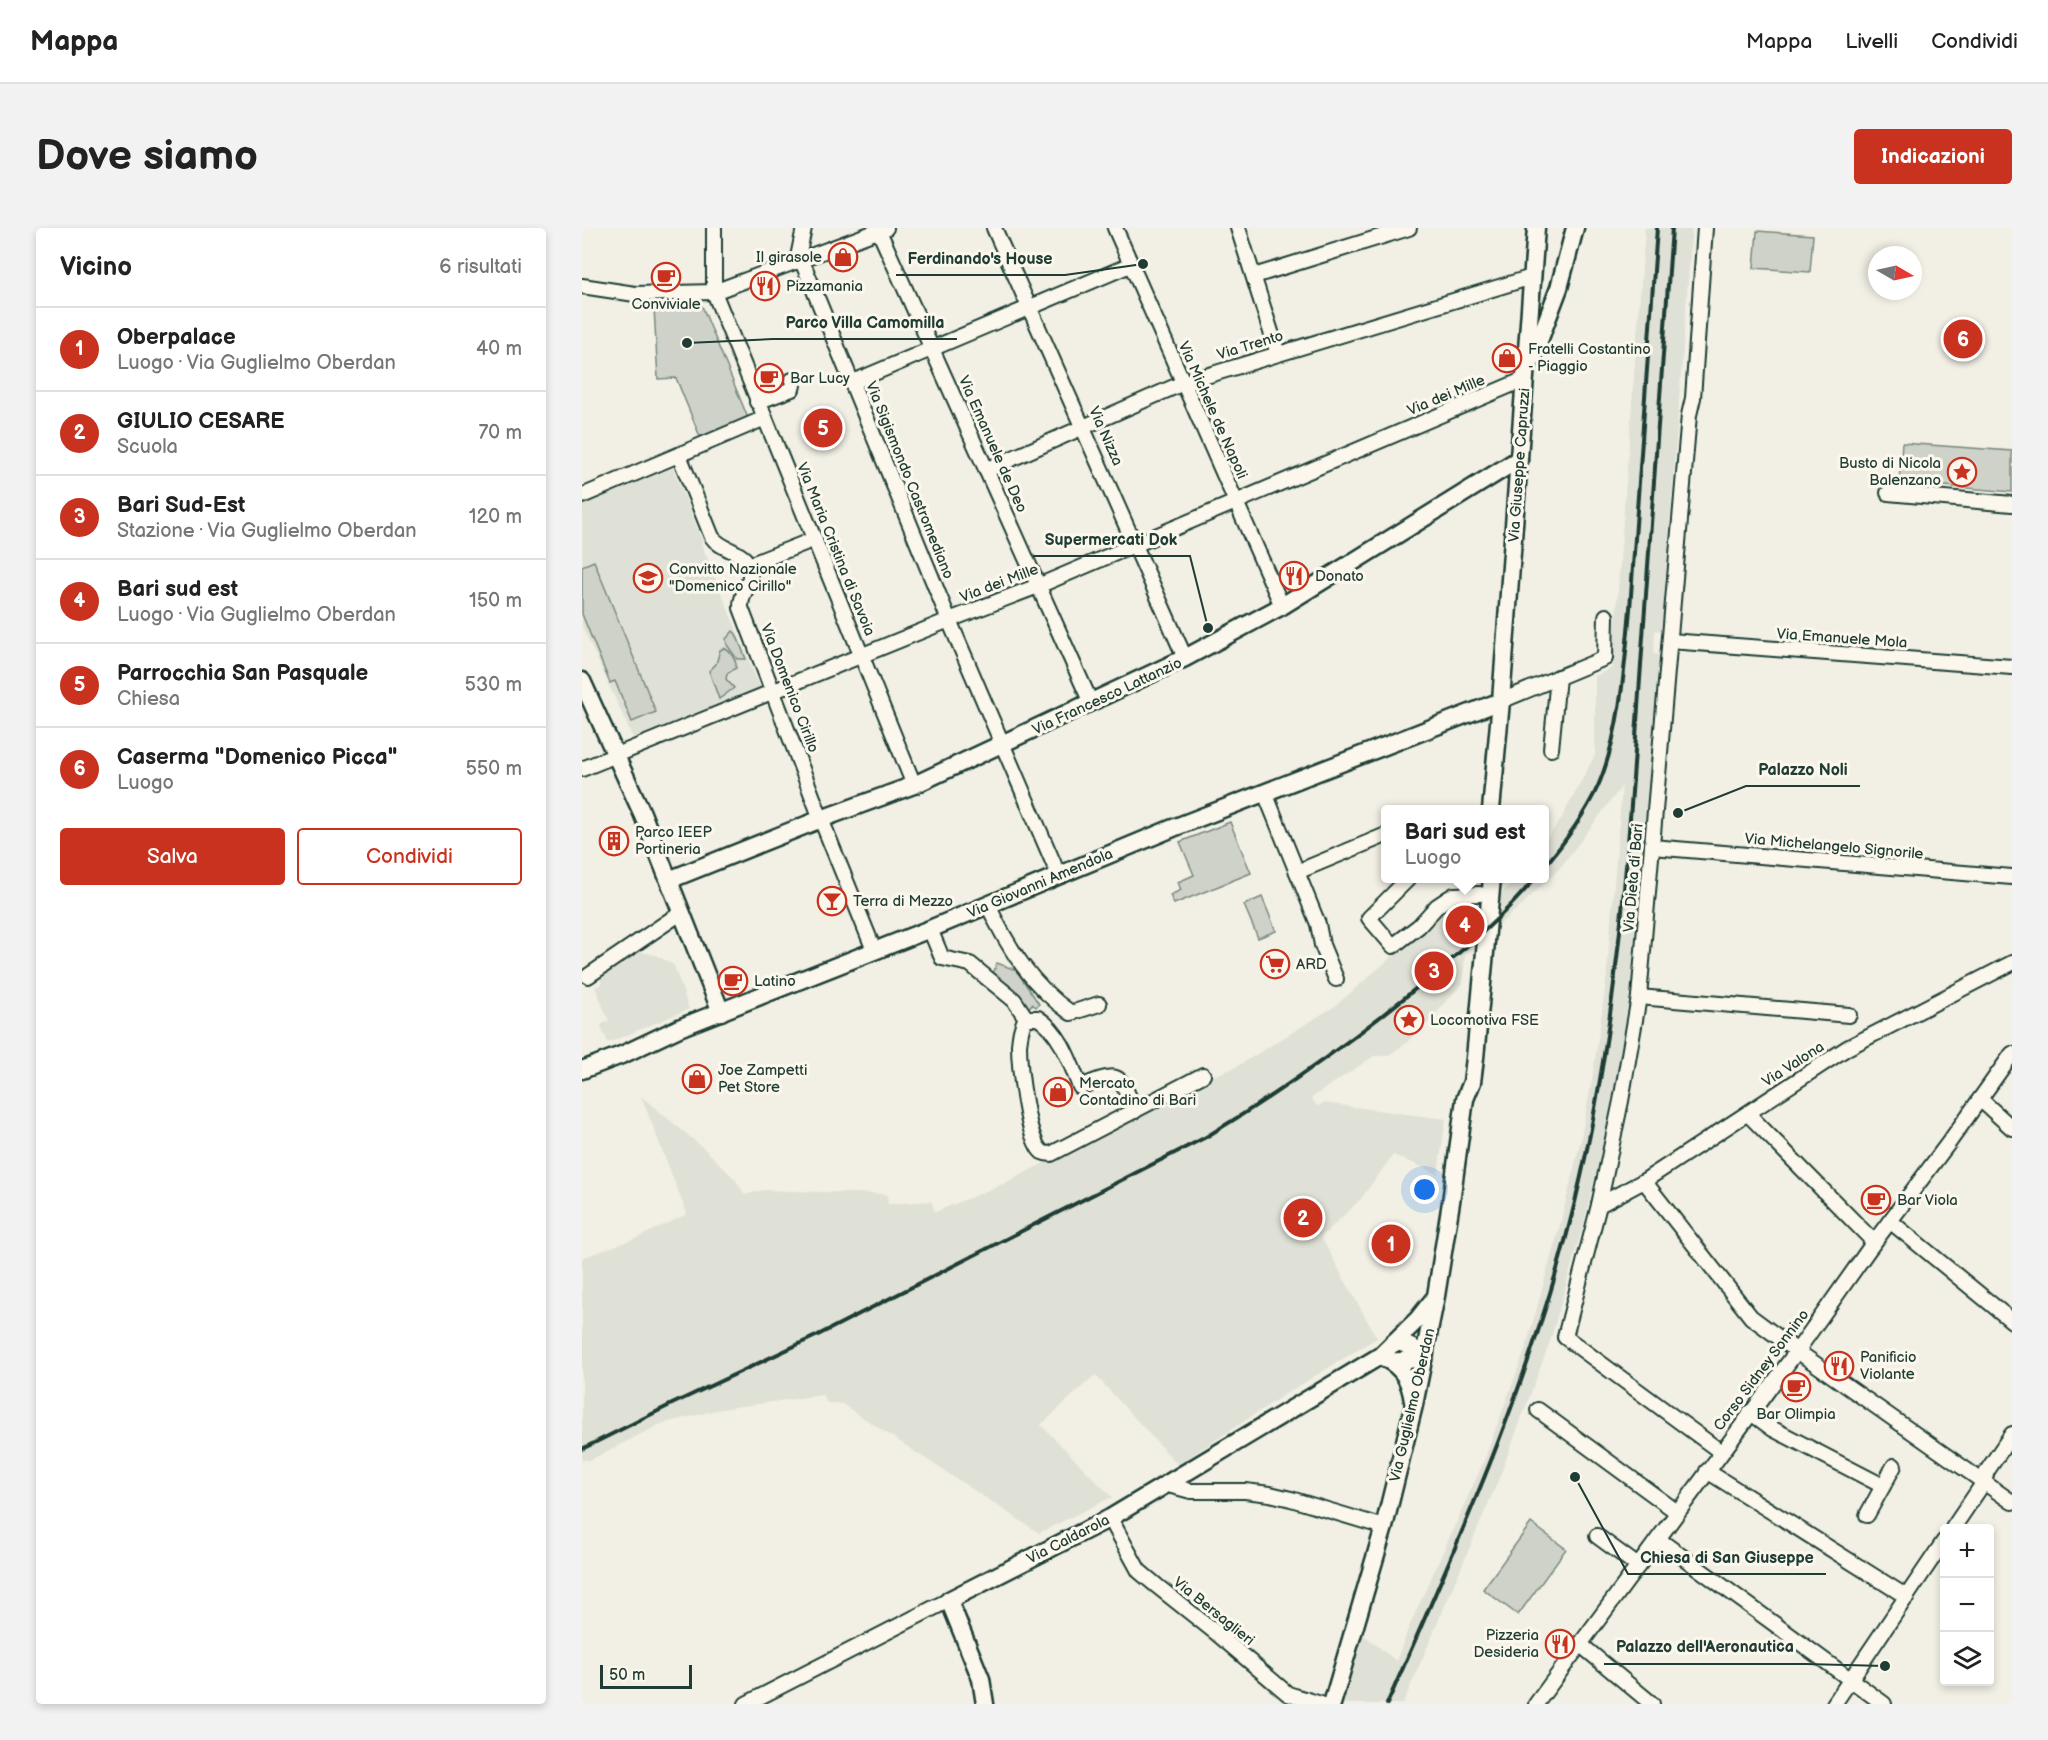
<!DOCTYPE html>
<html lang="it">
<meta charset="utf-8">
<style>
body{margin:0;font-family:"Balsamiq Sans",sans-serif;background:#f2f2f2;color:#222}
.controls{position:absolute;right:18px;bottom:18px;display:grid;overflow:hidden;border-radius:6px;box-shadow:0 3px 9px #0003}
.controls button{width:54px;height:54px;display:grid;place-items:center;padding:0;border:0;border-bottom:2px solid #e0e0e0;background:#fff;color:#222;font:30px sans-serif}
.compass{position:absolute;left:1286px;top:18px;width:54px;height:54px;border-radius:50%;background:#fff;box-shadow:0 3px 9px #0003;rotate:99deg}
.scale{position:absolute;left:18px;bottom:15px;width:92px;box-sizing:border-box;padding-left:6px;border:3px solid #1f3d34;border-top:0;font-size:16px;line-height:21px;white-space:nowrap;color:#1f3d34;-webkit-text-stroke:4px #fbf7ec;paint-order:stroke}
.you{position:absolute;left:843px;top:962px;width:21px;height:21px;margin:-15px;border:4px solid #fff;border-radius:50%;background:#1a73e8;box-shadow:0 0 0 9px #1a73e833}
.badge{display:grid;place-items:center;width:39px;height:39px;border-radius:50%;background:#c8321e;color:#fff;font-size:20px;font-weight:700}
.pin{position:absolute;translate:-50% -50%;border:3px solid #fff;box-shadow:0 2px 6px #0006}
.popup{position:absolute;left:799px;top:577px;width:168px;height:78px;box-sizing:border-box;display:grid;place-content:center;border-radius:6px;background:#fff;filter:drop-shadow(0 2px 4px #0005);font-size:20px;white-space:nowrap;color:#767676}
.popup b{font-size:22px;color:#222}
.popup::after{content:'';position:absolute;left:50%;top:100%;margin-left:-12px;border:12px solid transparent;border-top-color:#fff}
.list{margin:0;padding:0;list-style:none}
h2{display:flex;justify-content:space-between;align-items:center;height:78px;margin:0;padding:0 24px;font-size:26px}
h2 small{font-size:20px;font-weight:400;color:#767676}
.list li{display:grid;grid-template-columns:39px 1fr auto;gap:18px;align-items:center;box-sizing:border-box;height:84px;padding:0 24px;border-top:2px solid #e0e0e0}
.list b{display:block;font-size:22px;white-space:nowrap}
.list p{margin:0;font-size:20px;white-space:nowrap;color:#767676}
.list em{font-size:20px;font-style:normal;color:#767676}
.actions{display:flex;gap:12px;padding:18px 24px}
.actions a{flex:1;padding:14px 0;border:2px solid #c8321e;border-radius:6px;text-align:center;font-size:21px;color:#c8321e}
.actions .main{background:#c8321e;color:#fff}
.icon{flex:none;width:33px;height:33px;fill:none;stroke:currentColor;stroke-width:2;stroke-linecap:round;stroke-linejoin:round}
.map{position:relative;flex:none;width:1430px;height:1476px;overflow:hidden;border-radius:6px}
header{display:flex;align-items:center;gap:36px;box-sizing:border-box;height:84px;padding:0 30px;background:#fff;border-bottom:2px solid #e0e0e0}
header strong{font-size:28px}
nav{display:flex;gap:33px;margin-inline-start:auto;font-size:21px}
.intro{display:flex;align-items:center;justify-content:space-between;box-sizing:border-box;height:144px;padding:0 36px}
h1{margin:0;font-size:42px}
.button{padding:15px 27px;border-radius:6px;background:#c8321e;color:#fff;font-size:21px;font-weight:700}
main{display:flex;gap:36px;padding:0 36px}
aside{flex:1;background:#fff;border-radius:6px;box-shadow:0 3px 9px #0003}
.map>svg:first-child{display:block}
.built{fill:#e0e1d6}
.green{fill:#cfd2c8;stroke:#77887e;stroke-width:1.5}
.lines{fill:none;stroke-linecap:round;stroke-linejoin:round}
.minor-casing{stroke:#1f3d34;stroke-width:18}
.major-casing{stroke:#1f3d34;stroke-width:21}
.minor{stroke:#fbf7ec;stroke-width:14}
.major{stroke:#fbf7ec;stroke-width:16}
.rail{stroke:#1f3d34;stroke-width:4}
.labels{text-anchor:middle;stroke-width:6;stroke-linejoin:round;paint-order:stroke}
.poi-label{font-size:15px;fill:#1f3d34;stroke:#fbf7ec;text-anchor:start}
.street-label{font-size:15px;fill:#1f3d34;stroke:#fbf7ec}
.leader{fill:none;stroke:#1f3d34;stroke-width:2}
.callout-dot{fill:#1f3d34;stroke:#fbf7ec;stroke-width:2}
.callout-label{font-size:16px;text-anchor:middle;font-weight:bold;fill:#1f3d34;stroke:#fbf7ec;stroke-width:6;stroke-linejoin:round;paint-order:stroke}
</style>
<header>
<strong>Mappa</strong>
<nav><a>Mappa</a><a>Livelli</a><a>Condividi</a></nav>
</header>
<div class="intro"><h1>Dove siamo</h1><a class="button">Indicazioni</a></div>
<main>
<aside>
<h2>Vicino<small>6 risultati</small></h2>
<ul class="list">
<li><span class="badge">1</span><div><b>Oberpalace</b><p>Luogo · Via Guglielmo Oberdan</p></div><em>40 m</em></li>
<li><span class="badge">2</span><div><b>GIULIO CESARE</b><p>Scuola</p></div><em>70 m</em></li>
<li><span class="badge">3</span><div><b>Bari Sud-Est</b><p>Stazione · Via Guglielmo Oberdan</p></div><em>120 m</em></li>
<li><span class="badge">4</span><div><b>Bari sud est</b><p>Luogo · Via Guglielmo Oberdan</p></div><em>150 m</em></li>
<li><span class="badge">5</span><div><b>Parrocchia San Pasquale</b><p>Chiesa</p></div><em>530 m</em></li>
<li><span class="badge">6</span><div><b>Caserma &quot;Domenico Picca&quot;</b><p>Luogo</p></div><em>550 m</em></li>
</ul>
<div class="actions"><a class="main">Salva</a><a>Condividi</a></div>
</aside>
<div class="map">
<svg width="1430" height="1476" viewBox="0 0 1430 1476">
<rect width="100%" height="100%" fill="#f2f0e5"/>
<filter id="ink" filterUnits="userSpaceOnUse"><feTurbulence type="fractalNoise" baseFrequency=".0167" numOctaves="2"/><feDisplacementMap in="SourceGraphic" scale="12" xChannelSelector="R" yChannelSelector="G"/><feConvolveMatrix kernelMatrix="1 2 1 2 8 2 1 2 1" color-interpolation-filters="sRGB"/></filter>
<g filter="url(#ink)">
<g class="built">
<path d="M1063 0H1110L1080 402 1073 403 1072 426 1077 427 1055 706 1049 759 1037 838 1021 916 1003 991 968 1114 916 1253 821 1476H760L782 1407 814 1433 827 1399 901 1235 943 1122 979 993 998 915 1011 846 1024 754 1040 558 978 640 942 675 912 701V698L883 725 881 756 864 773 851 790 823 816 806 828H792L729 870 735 878 742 875 864 891 856 946 811 927 778 972 739 1009 795 1110 699 1169 596 1237 513 1147 459 1197 530 1269 457 1305 260 1176 245 1175 241 1167 139 1181 79 1196 6 1233 4 1231 0 1233V1030L57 1009 105 986 59 868 126 924 153 951 163 967 181 962 305 966 306 976 349 973 353 984 421 956 628 849 654 839 753 778 873 674 883 670H893L892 698 915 677V671L932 651 962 650 963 613 979 591 1013 527V448L1030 440Z"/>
<path d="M91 240 121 314 119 315 178 459 51 510 0 398V277Z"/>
<path d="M60 724 74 727 92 737 107 781 26 815 19 799 20 796 27 793 13 759 20 756 17 748 52 725Z"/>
</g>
<g class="green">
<path d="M1175 3 1231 7 1228 44 1172 40Z"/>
<path d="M120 78 166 190 119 211 94 150 76 151 72 80Z"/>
<path d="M1320 215 1430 223V264L1317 254Z"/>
<path d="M12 333 74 484 50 494 33 453 28 455 0 386V338Z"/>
<path d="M151 403 154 406 164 431H155L145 417 144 411Z"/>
<path d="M142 420C149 423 155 433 154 440L145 446 144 451 152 460 137 471 127 443 134 436 138 422Z"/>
<path d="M648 594 669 645 592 676 588 667 599 662 596 654 612 647 598 614Z"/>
<path d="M680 669 694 703 676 710 662 677Z"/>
<path d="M415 735 434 742 457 776 454 779 450 776 447 780 433 767 432 762 411 746Z"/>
<path d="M949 1295 984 1321 936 1387 901 1361Z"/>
</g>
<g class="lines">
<g class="minor-casing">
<g id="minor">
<path d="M132 0V64L332 557"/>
<path d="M412 0 603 430"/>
<path d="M533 0 700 378"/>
<path d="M656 0 696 126"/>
<path d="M1123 0 1111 170 1107 187 1057 769 1039 873 1017 977 983 1109 1139 1224"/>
<path d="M297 3 509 475"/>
<path d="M220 33 367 392 477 648"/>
<path d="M215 34 222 0"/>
<path d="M672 48 827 0"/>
<path d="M0 58 53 66 132 64 304 0"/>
<path d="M271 154 548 37"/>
<path d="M175 174 210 161 211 157 210 152"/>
<path d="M97 227 130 309C141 325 170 322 168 348 167 360 158 367 159 380L239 591 292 722"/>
<path d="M404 242 601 155 950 49"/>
<path d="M1306 265 1430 276"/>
<path d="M0 268 183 190"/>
<path d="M167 337 233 311"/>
<path d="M1088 413 1430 439"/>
<path d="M919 473 1023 430 1024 388"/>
<path d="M969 521 976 449"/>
<path d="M0 541 367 392 456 358 943 151"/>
<path d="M683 565 736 696 740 717 754 751"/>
<path d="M1070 619 1430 649"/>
<path d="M715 644 804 607"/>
<path d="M827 650 787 690 811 718 837 698 855 678 864 672 872 667 898 666"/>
<path d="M406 677C426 720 450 758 489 785L517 776"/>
<path d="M348 701 360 730 388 736 432 772 444 790"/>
<path d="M6 748 100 684"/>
<path d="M1057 769 1267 787"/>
<path d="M444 790C439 798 438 808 437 817 437 837 445 912 460 924 464 926 465 926 469 926L621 847"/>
<path d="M444 790H456C479 805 488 834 498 859 540 843 536 844 553 883"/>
<path d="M1398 871 1430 900"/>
<path d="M1166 886 1292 1014"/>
<path d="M1062 953 1169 1089 1215 1123 1430 1274"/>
<path d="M1017 977 1062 953 1265 820 1430 735"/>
<path d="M1308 993 1430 1093"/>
<path d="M956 1182 1095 1284"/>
<path d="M1168 1184 1191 1201 1301 1258"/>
<path d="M1125 1243 1325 1369"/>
<path d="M586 1257 609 1263H663L688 1266 709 1271 802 1299"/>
<path d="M1285 1287 1312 1238"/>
<path d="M528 1290 557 1343 575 1358 633 1404 706 1466 739 1476"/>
<path d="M1371 1300 1402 1254 1405 1243 1430 1206"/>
<path d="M1015 1308 1056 1338"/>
<path d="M1076 1311 1302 1476"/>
<path d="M999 1417 1070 1476"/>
<path d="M164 1476 367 1372"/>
<path d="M954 1476 1215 1123 1287 1021 1368 913 1430 826"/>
<path d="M1252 1476 1362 1313"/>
</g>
</g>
<g class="major-casing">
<g id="major">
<path d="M949 134 977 60 993 0"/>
<path d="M0 453 60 585 139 784"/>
<path d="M909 582 919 473 954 0"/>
<path d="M87 652 239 591 332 557 603 430 700 378 937 231"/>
<path d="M0 842 42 826 97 800 348 701 591 600 919 473"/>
<path d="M804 1131C822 1140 828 1154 831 1173"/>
<path d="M809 1133C821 1134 831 1133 843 1126L820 1115H811"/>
<path d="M403 1476 399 1451 367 1372 528 1290 798 1128 836 1091 851 1072"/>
<path d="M750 1476 802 1299 832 1177 854 1068 869 974 883 871 890 854 893 830 910 650"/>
</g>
</g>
<use href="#minor" class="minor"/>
<use href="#major" class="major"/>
<g class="rail">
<path d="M962 639C983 614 1002 588 1016 558 1038 507 1043 436 1048 381L1075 0"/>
<path d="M0 1221 90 1176 236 1107 624 909C705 860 781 805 854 744 889 715 924 686 953 650"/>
<path d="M805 1476C878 1311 952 1146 994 970 1033 809 1045 644 1056 479 1068 319 1078 160 1090 0"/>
</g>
</g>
</g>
<defs>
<g id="shop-ring" transform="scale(1.5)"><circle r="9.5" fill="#fbf7ec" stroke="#c8321e" stroke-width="1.5"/><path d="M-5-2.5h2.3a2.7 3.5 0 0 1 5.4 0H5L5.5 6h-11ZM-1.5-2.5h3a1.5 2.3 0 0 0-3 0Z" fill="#c8321e"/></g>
<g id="cafe-ring" transform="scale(1.5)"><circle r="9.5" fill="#fbf7ec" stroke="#c8321e" stroke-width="1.5"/><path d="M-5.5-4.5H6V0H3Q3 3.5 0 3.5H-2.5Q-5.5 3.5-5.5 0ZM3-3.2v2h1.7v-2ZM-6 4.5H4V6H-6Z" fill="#c8321e"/></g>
<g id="restaurant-ring" transform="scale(1.5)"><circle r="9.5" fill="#fbf7ec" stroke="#c8321e" stroke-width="1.5"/><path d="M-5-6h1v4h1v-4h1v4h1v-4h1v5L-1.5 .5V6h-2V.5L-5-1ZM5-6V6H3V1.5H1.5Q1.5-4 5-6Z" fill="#c8321e"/></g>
<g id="sight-ring" transform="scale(1.5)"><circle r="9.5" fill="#fbf7ec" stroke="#c8321e" stroke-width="1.5"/><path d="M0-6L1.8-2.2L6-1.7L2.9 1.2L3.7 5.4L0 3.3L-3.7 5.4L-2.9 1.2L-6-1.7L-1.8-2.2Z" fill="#c8321e"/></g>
<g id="school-ring" transform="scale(1.5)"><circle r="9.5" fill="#fbf7ec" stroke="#c8321e" stroke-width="1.5"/><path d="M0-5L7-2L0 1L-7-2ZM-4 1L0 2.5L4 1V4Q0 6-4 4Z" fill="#c8321e"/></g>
<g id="building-ring" transform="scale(1.5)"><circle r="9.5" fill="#fbf7ec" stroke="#c8321e" stroke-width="1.5"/><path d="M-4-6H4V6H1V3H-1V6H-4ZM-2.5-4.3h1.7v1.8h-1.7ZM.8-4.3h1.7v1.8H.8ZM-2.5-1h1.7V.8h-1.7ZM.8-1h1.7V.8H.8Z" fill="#c8321e"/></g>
<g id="bar-ring" transform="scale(1.5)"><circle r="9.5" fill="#fbf7ec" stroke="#c8321e" stroke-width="1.5"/><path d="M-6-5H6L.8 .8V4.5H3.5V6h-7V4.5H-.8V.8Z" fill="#c8321e"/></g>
<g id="supermarket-ring" transform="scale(1.5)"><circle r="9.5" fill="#fbf7ec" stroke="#c8321e" stroke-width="1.5"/><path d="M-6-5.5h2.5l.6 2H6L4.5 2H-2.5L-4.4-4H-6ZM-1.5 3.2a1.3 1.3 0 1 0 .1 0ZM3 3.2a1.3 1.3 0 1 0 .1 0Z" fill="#c8321e"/></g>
</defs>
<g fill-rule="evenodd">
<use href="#shop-ring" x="261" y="29"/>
<use href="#cafe-ring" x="84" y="49"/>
<use href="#restaurant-ring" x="183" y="58"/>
<use href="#shop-ring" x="925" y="130"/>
<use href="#cafe-ring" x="187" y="150"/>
<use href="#sight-ring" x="1380" y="244"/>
<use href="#restaurant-ring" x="712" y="348"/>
<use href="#school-ring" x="66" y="350"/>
<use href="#building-ring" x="32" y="613"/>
<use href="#bar-ring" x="250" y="673"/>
<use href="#supermarket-ring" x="693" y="736"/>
<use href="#cafe-ring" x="151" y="753"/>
<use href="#sight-ring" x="827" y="792"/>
<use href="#shop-ring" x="115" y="851"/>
<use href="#shop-ring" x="476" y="864"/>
<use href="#cafe-ring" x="1294" y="972"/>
<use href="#restaurant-ring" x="1257" y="1138"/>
<use href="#cafe-ring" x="1214" y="1159"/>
<use href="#restaurant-ring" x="978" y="1416"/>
</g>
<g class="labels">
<g class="poi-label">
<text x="240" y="34" text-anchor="end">Il girasole</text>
<text x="204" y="63">Pizzamania</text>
<text x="84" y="81" text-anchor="middle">Conviviale</text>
<text x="946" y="126">Fratelli Costantino<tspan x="946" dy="17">- Piaggio</tspan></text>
<text x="208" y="155">Bar Lucy</text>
<text x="1359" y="240" text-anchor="end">Busto di Nicola<tspan x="1359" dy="17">Balenzano</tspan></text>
<text x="87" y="346">Convitto Nazionale<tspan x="87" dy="17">"Domenico Cirillo"</tspan></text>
<text x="733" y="353">Donato</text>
<text x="53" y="609">Parco IEEP<tspan x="53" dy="17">Portineria</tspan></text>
<text x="271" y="678">Terra di Mezzo</text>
<text x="714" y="741">ARD</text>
<text x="172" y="758">Latino</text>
<text x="848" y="797">Locomotiva FSE</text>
<text x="136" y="847">Joe Zampetti<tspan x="136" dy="17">Pet Store</tspan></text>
<text x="497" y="860">Mercato<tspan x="497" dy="17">Contadino di Bari</tspan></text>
<text x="1315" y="977">Bar Viola</text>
<text x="1278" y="1134">Panificio<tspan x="1278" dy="17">Violante</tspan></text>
<text x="1214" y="1191" text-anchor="middle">Bar Olimpia</text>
<text x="957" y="1412" text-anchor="end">Pizzeria<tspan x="957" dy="17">Desideria</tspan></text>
</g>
<g class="street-label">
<text transform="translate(668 117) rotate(-17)" y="5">Via Trento</text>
<text transform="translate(864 167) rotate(-23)" y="5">Via dei Mille</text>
<text transform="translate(631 182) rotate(66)" y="5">Via Michele de Napoli</text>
<text transform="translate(524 208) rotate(66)" y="5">Via Nizza</text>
<text transform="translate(411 216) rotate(66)" y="5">Via Emanuele de Deo</text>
<text transform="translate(937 237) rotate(-86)" y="5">Via Giuseppe Capruzzi</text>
<text transform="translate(328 252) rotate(68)" y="5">Via Sigismondo Castromediano</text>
<text transform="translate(254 321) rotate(68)" y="5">Via Maria Cristina di Savoia</text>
<text transform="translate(417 355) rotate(-21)" y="5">Via dei Mille</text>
<text transform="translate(1260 410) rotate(4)" y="5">Via Emanuele Mola</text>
<text transform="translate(208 460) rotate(69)" y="5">Via Domenico Cirillo</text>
<text transform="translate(525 468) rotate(-25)" y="5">Via Francesco Lattanzio</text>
<text transform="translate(1252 618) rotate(5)" y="5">Via Michelangelo Signorile</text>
<text transform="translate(1051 650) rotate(-85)" y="5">Via Dieta di Bari</text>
<text transform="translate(458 655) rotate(-23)" y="5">Via Giovanni Amendola</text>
<text transform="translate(1211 836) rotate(-33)" y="5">Via Valona</text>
<text transform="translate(1179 1142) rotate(-53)" y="5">Corso Sidney Sonnino</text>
<text transform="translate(830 1177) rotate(-77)" y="5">Via Guglielmo Oberdan</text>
<text transform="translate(486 1311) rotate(-27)" y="5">Via Caldarola</text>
<text transform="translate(632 1383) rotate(39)" y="5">Via Bersaglieri</text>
</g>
</g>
<path class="leader" d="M561 36L483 47H314M105 115L191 111H375M626 400L608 328H451M1096 585L1164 558H1278M993 1249L1046 1346H1244M1303 1438L1224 1436H1022"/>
<g class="callout-dot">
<circle cx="561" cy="36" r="6"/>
<circle cx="105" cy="115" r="6"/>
<circle cx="626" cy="400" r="6"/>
<circle cx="1096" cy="585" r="6"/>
<circle cx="993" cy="1249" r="6"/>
<circle cx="1303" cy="1438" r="6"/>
</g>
<g class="callout-label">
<text x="398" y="36">Ferdinando's House</text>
<text x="283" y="100">Parco Villa Camomilla</text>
<text x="529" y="317">Supermercati Dok</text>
<text x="1221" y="547">Palazzo Noli</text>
<text x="1145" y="1335">Chiesa di San Giuseppe</text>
<text x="1123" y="1424">Palazzo dell'Aeronautica</text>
</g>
</svg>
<div class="controls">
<button>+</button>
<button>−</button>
<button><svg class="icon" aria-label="layers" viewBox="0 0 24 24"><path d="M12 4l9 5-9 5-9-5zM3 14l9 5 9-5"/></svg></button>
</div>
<svg class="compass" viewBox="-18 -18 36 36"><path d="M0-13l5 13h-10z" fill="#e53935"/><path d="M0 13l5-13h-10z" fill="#767676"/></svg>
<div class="scale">50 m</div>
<div class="you"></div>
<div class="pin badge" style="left:809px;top:1016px">1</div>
<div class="pin badge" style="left:721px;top:990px">2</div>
<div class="pin badge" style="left:852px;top:743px">3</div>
<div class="pin badge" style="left:883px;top:697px">4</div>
<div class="popup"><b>Bari sud est</b>Luogo</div>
<div class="pin badge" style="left:241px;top:200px">5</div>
<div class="pin badge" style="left:1381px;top:111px">6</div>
</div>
</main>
